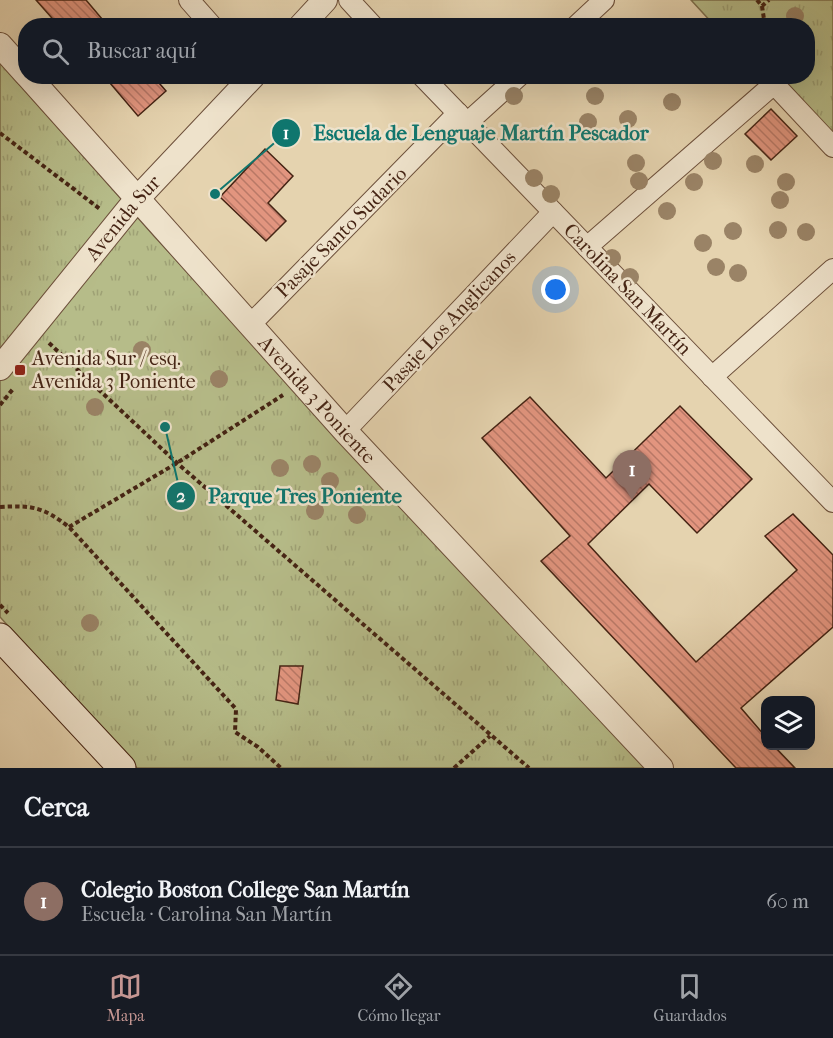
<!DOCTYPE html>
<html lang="es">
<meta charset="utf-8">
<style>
body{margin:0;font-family:"IM FELL French Canon",serif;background:#20242c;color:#f1f3f6}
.controls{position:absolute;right:18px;bottom:18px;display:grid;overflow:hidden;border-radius:12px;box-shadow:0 6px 24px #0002}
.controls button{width:54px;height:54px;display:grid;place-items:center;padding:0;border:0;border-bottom:2px solid #363941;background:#171b24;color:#f1f3f6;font:30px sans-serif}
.you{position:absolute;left:556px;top:290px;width:21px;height:21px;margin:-15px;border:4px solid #fff;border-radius:50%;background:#1a73e8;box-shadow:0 0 0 9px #1a73e833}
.badge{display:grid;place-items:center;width:39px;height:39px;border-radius:50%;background:#c59692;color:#fff;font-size:20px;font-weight:700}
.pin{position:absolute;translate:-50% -50px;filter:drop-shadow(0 2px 3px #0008)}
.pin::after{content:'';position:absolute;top:32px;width:21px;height:18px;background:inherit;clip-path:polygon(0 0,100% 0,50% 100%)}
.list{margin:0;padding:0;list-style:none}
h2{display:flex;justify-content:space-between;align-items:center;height:78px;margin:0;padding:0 24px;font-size:26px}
h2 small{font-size:20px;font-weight:400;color:#9ea1a6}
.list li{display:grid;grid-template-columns:39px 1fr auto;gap:18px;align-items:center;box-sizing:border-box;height:108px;padding:0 24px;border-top:2px solid #363941}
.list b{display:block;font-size:22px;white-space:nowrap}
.list p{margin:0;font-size:20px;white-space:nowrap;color:#9ea1a6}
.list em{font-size:20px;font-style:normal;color:#9ea1a6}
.icon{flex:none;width:33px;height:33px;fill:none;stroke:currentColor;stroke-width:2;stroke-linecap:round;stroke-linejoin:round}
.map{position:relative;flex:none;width:833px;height:768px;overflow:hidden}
.search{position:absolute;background:#171b24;box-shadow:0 6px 24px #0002;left:18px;right:18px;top:18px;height:66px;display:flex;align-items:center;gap:15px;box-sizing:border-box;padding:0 21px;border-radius:24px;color:#9ea1a6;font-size:22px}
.sheet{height:186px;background:#171b24}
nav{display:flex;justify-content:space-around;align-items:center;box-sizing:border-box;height:84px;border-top:2px solid #363941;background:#171b24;font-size:16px;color:#9ea1a6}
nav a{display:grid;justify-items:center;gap:3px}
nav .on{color:#c59692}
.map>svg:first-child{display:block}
.park{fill:url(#park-tufts);stroke:#7e704e;stroke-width:1.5}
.building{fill:url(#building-back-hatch);stroke:#452414;stroke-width:1.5}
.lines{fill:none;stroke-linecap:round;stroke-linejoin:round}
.minor-casing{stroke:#6d503b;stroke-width:22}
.tertiary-casing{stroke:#6d503b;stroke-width:26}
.secondary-casing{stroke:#452414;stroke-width:29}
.path{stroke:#452414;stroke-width:4;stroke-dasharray:4.5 3;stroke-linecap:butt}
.minor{stroke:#eee2cb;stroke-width:20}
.tertiary{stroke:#eee2cb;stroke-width:24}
.secondary{stroke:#eee2cb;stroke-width:27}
.tree{fill:#9a8366}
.poi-dot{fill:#8f2418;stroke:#eee2cb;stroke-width:2}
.labels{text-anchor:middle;stroke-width:5;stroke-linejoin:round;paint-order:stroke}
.street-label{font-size:20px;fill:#452414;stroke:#eee2cb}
.poi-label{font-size:20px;fill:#452414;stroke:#eee2cb;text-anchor:start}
.leader{fill:none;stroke:#0f766e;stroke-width:2}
.callout-dot{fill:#0f766e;stroke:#eee2cb;stroke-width:2}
.mark-label{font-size:18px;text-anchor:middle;font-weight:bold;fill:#fff}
.callout-label{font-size:21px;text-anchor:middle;font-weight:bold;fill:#0f766e;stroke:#eee2cb;stroke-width:5;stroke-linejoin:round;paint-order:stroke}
</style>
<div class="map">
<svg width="833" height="768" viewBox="0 0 833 768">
<defs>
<pattern id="park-tufts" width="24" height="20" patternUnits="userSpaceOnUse" patternTransform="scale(1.5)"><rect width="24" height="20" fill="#b6bc89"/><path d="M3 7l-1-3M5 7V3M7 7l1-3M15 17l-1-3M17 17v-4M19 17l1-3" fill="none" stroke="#9ea175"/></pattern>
<pattern id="building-back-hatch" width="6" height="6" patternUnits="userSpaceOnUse" patternTransform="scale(1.5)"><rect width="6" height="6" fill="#e2957f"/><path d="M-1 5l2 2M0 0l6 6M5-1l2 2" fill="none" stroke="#b97967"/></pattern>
</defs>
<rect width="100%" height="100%" fill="#e5d3af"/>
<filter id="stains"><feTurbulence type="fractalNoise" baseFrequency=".00333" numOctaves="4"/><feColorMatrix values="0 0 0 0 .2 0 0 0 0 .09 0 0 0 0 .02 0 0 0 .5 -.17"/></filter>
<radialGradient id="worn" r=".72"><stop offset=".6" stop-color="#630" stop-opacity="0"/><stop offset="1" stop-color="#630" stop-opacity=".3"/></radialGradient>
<g class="park">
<path d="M691 0H833V134L781 77 808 76V26L714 25Z"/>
<path d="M0 62 154 236 646 768H137L0 617Z"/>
</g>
<g class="building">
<path d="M36 0H86L108 26H59Z"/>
<path d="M104 76H153L166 91 138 116Z"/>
<path d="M771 109 797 136 771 160 745 134Z"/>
<path d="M265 149 293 176 268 203 286 221 266 241 220 197Z"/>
<path d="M530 397 606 478 680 406 752 479 697 533 649 484 588 544 696 662 797 570 765 536 793 514 833 555V627L741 708 765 736V746H774L795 768H736L541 561 570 536 482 438Z"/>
<path d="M280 666H303L298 704 276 700Z"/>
</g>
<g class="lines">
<g class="minor-casing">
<g id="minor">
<path d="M189 0 212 26"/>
<path d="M349 0 373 26"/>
<path d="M576 26 604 0"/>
<path d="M422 76 833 502"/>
<path d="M467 123 519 76"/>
<path d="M587 247 774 84 833 147"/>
<path d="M250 325 458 113"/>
<path d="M712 377 833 269"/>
<path d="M345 431 553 212"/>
</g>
</g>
<g class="tertiary-casing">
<g id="tertiary">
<path d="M301 26 325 0"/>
<path d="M0 45 26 74"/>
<path id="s1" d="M28 76 345 431 661 768"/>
<path id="s2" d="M0 368 136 200 253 76"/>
</g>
</g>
<g class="secondary-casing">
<path id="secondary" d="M0 637 122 768"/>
</g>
<g class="path">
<path d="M757 0 762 6 769 0"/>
<path d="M762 6 765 26"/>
<path d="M0 133 100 209"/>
<path d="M49 343 177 463 529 768"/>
<path d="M0 405 13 389"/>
<path d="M0 507C32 505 43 507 69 527L236 709 235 732 258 747 281 768"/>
<path d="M69 527 177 463 283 395"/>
<path d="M0 605 8 613"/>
<path d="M454 768 490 736"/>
</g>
<use href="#minor" class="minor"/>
<use href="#tertiary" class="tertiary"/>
<use href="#secondary" class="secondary"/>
</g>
<g class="tree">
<circle cx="795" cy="16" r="9"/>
<circle cx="514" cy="96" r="9"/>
<circle cx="595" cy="96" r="9"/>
<circle cx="672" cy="102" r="9"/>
<circle cx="628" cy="119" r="9"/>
<circle cx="588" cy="122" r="9"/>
<circle cx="713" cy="161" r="9"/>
<circle cx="636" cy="163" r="9"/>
<circle cx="755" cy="164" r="9"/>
<circle cx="534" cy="178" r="9"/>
<circle cx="639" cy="181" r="9"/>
<circle cx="694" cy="182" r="9"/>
<circle cx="786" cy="182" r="9"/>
<circle cx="551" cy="194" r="9"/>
<circle cx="780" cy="200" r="9"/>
<circle cx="667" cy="211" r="9"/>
<circle cx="778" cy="230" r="9"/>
<circle cx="733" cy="231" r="9"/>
<circle cx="806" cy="232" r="9"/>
<circle cx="703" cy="243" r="9"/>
<circle cx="612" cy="258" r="9"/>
<circle cx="716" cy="267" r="9"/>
<circle cx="738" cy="273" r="9"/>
<circle cx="630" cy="277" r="9"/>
<circle cx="142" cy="350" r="9"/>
<circle cx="219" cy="379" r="9"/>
<circle cx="95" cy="407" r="9"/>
<circle cx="312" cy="464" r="9"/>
<circle cx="280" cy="468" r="9"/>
<circle cx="330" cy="481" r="9"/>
<circle cx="315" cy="511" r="9"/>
<circle cx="357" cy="515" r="9"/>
<circle cx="90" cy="623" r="9"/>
</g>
<rect class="poi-dot" x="14" y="364" width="12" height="12" rx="3"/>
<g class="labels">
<g class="street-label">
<text dy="7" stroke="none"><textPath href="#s2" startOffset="194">Avenida Sur</textPath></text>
<text transform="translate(341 232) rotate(-45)" y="7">Pasaje Santo Sudario</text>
<text transform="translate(628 289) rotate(46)" y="7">Carolina San Martín</text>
<text transform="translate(449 321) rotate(-47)" y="7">Pasaje Los Anglicanos</text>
<text dy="7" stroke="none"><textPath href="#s1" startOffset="434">Avenida 3 Poniente</textPath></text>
</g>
<g class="poi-label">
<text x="32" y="365">Avenida Sur / esq.<tspan x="32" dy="23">Avenida 3 Poniente</tspan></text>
</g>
</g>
<path class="leader" d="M215 194L286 133M165 427L181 496"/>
<g class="callout-dot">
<circle cx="215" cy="194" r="6"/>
<circle cx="165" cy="427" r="6"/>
<circle cx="286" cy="133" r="15"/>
<circle cx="181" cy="496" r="15"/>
</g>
<g class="mark-label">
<text x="286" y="139">1</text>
<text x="181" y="502">2</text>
</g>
<g class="callout-label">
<text x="481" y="140">Escuela de Lenguaje Martín Pescador</text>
<text x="305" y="503">Parque Tres Poniente</text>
</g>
<rect width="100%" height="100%" filter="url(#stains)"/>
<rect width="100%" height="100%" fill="url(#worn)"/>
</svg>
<div class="controls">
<button><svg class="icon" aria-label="layers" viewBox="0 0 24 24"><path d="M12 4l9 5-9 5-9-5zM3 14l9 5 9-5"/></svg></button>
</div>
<div class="you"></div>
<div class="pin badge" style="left:632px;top:500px;background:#8d6e63">1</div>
<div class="search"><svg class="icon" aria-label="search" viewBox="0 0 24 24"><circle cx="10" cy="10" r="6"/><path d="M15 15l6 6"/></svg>Buscar aquí</div>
</div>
<section class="sheet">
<h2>Cerca<small></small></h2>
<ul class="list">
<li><span class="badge" style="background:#8d6e63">1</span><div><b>Colegio Boston College San Martín</b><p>Escuela · Carolina San Martín</p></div><em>60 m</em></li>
</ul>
</section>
<nav>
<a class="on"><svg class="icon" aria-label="map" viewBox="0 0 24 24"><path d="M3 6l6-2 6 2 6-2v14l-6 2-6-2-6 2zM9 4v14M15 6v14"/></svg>Mapa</a>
<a><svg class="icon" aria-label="directions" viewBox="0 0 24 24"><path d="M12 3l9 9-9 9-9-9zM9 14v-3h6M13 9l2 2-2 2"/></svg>Cómo llegar</a>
<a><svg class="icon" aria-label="saved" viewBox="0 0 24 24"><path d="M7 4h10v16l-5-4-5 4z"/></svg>Guardados</a>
</nav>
